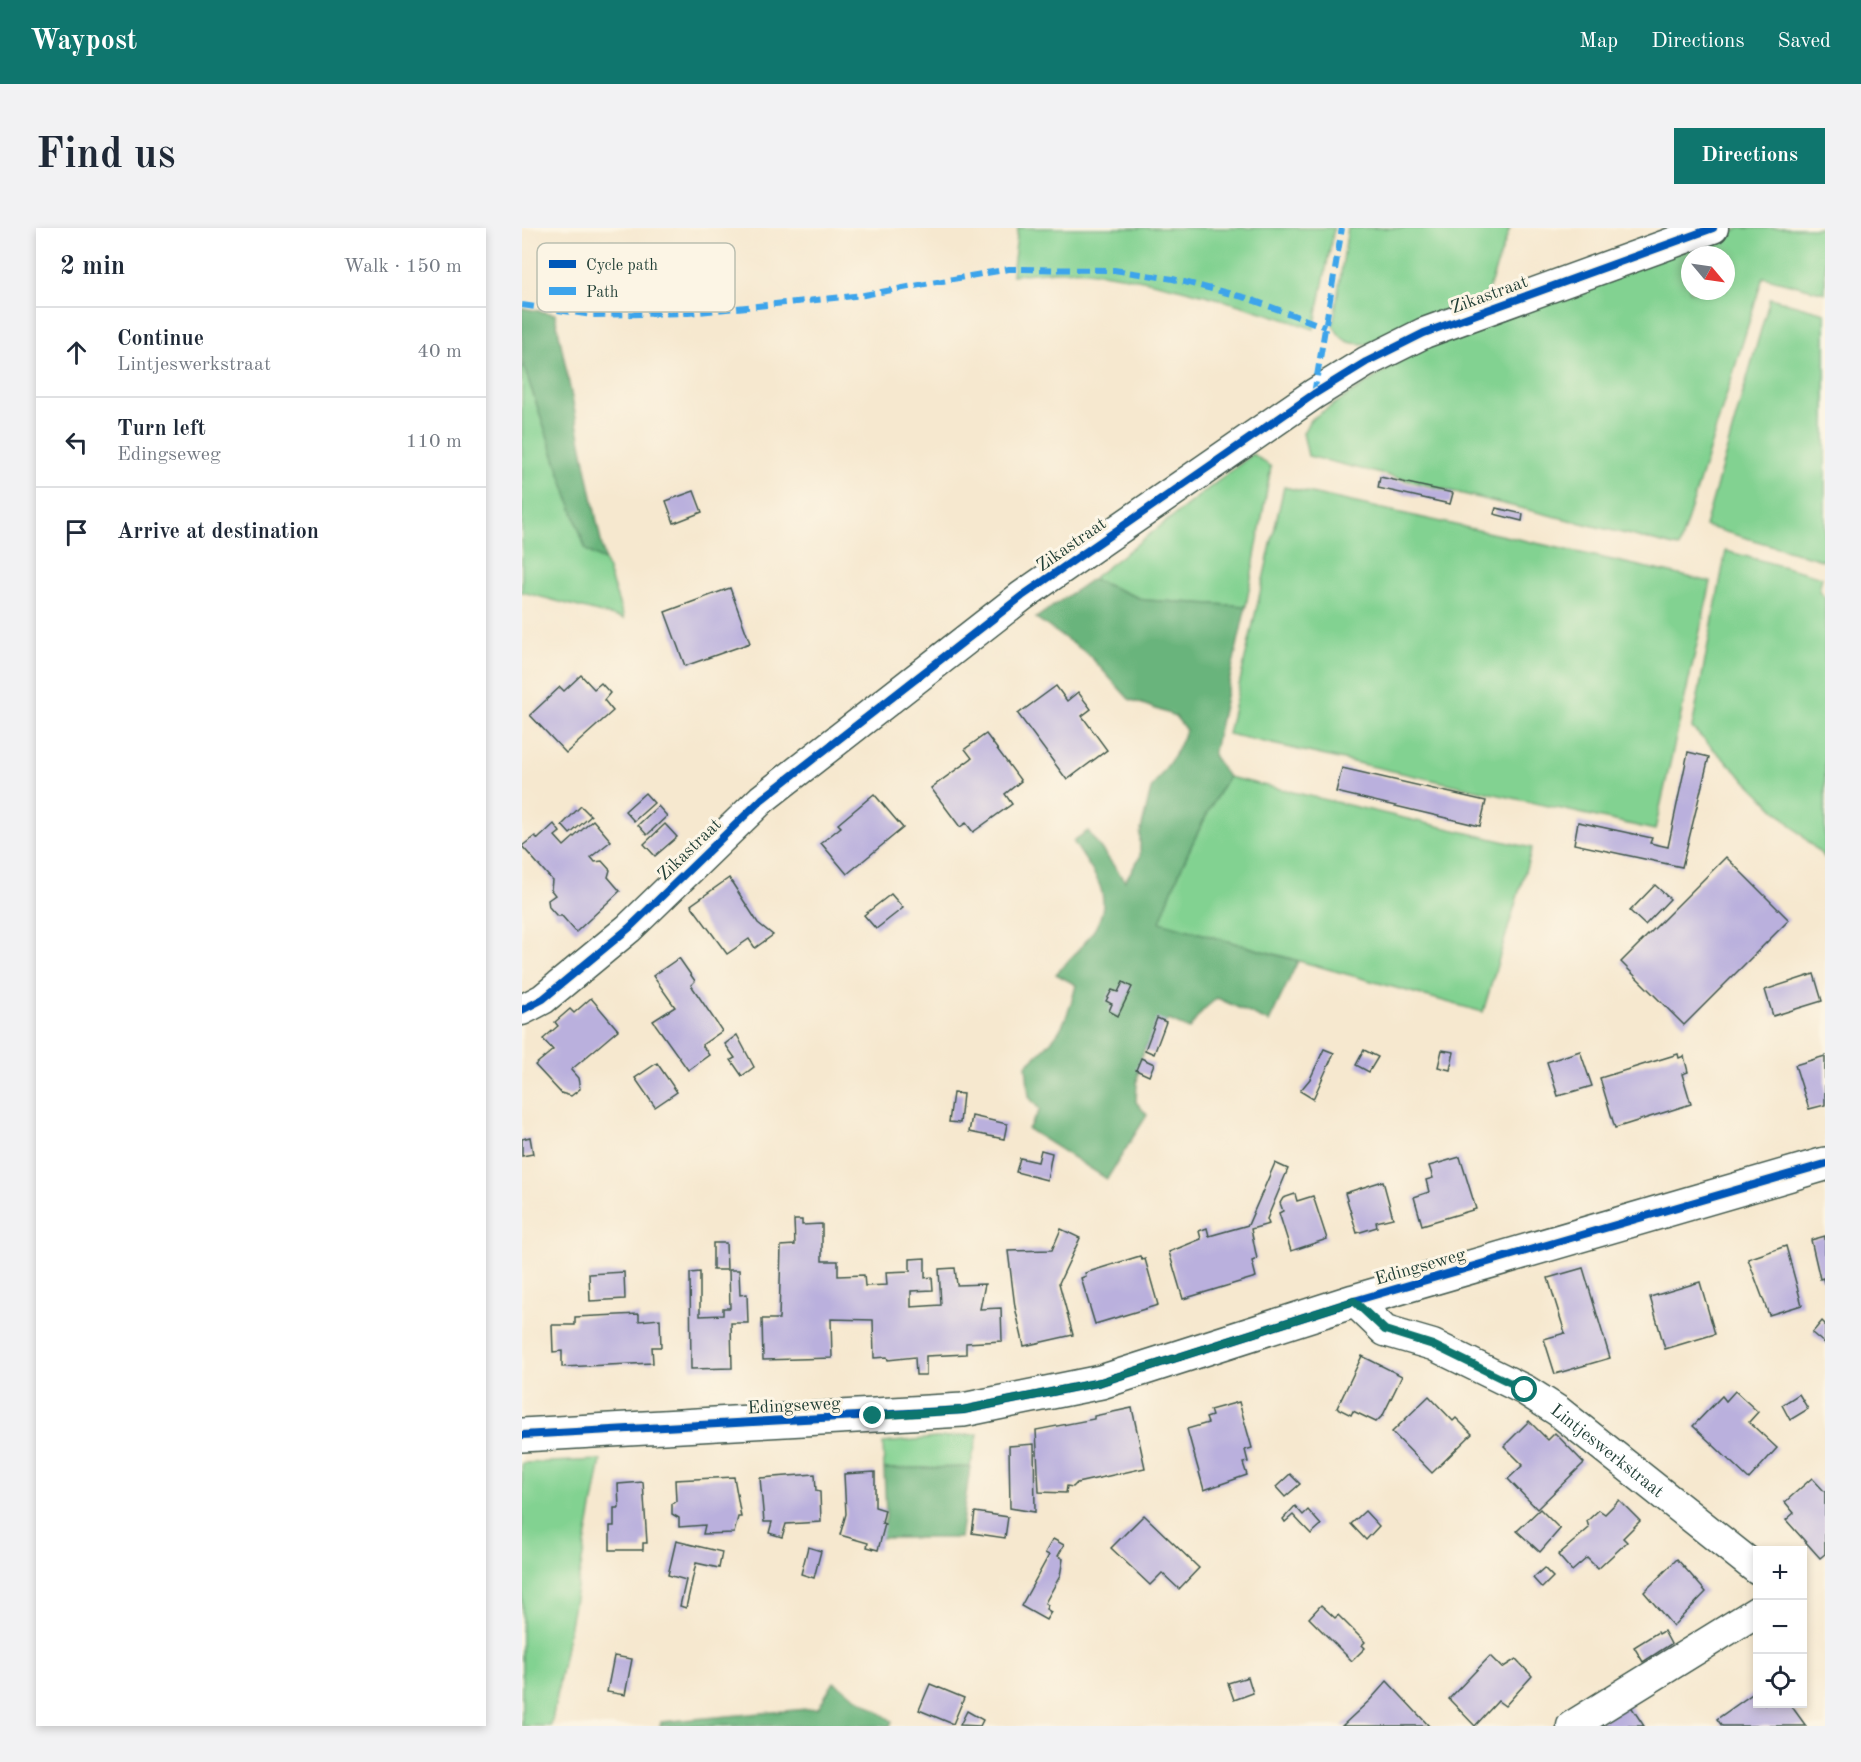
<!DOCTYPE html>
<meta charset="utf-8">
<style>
body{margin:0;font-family:"Old Standard TT",serif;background:#f2f2f3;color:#1f2937}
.controls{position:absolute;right:18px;bottom:18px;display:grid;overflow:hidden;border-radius:0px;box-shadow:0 3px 9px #0003}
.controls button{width:54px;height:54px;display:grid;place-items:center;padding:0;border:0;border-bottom:2px solid #e0e1e3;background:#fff;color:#1f2937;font:30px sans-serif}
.compass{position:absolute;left:1159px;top:18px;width:54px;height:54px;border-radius:50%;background:#fff;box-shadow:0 3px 9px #0003;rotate:119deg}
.stop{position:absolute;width:18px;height:18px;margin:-14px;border:4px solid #0f766e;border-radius:50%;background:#fff}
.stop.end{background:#0f766e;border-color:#fff;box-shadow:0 2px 6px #0008}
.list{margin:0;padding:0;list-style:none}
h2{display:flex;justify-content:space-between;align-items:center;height:78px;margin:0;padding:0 24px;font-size:26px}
h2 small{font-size:20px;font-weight:400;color:#747a83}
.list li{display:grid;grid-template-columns:39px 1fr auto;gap:18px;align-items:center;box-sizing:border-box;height:90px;padding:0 24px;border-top:2px solid #e0e1e3}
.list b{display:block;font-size:22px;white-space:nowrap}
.list p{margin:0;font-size:20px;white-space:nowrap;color:#747a83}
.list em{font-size:20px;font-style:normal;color:#747a83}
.icon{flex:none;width:33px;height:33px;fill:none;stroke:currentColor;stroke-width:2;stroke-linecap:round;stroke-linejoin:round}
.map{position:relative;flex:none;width:1303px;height:1498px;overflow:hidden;border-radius:0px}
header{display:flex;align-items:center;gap:36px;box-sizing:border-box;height:84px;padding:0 30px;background:#0f766e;color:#fff}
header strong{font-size:28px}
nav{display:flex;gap:33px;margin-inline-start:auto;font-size:21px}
.intro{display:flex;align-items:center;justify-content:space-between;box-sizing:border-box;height:144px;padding:0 36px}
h1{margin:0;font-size:42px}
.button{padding:15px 27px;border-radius:0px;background:#0f766e;color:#fff;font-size:21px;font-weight:700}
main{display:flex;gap:36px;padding:0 36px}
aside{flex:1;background:#fff;border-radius:0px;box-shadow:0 3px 9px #0003}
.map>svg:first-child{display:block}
.green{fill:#82d291;stroke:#508862;stroke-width:1.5;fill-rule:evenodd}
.forest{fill:#69b47b;stroke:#447858;stroke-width:1.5}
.building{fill:#bab0dd}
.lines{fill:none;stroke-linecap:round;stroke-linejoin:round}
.minor-casing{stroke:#3f574b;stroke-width:33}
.major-casing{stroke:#3f574b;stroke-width:36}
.minor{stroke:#fff;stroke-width:30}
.major{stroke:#fff;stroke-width:33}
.quiet{stroke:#3da4eb;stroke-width:6;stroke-dasharray:12 6;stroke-linecap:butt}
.cycleway-casing{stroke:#fcf5e5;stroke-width:11}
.cycleway{stroke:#0057b8;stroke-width:8}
.route{stroke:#0f766e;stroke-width:8}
.labels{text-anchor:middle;stroke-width:6;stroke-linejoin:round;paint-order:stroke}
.street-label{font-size:18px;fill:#1f3d34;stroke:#fcf5e5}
.key{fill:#fcf5e5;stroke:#babeb0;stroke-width:1.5}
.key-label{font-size:16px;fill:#1f3d34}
</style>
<header>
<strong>Waypost</strong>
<nav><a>Map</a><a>Directions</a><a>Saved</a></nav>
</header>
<div class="intro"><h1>Find us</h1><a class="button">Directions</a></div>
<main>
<aside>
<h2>2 min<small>Walk · 150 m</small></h2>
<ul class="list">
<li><svg class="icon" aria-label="ahead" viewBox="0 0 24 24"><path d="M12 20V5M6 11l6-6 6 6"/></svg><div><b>Continue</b><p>Lintjeswerkstraat</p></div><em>40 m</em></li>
<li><svg class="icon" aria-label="left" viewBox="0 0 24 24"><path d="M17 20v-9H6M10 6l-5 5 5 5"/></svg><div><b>Turn left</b><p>Edingseweg</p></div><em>110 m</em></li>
<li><svg class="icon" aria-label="arrive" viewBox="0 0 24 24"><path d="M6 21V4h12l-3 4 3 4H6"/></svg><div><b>Arrive at destination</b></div></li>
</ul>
</aside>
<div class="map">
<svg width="1303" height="1498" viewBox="0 0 1303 1498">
<rect width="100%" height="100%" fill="#fcf5e5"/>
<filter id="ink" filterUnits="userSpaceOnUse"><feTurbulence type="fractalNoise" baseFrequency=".0167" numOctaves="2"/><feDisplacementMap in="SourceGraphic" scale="12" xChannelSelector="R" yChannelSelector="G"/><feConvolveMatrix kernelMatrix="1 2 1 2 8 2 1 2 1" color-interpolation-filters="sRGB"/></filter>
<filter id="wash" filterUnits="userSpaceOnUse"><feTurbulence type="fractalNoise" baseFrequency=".008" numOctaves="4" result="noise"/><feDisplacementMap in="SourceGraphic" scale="24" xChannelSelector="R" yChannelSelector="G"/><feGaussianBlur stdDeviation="1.35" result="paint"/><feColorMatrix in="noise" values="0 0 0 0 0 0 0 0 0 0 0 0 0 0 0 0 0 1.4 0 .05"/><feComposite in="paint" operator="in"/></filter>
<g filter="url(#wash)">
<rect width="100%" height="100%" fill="#f6e8cf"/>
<g class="green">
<path d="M496 0H812L792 101C720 77 649 54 573 44 545 40 517 45 490 47Z"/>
<path d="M826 0H988L962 74 845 116C826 116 820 114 811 97Z"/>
<path d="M1219 0H1303V65L1241 49 1157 319 786 228 781 205 788 192 898 120ZM1168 27H1204V63H1168Z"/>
<path d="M1248 70 1303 85V333L1183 298Z"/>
<path d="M0 133 64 322 83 333 102 391 0 364Z"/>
<path d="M731 226 749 239 724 378 622 372 570 351Z"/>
<path d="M762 259 1189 354 1133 602 706 506Z"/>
<path d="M1204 323 1300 349 1297 363 1303 370V630L1170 500Z"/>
<path d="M706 549 1010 620 961 784 637 694C656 644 678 595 706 549Z"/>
<path d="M456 1206 448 1239 362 1241 361 1215Z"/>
<path d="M79 1232 29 1498H0V1235Z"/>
</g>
<g class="forest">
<path d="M0 80 33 86 83 333 64 322 0 133Z"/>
<path d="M570 351 622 372 724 378 691 527 706 549C678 595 656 644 638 694L776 733 747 794 695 770 681 782 667 801 647 792C616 819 616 835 614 874L625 887 585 951 506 901 518 882 507 869 504 837C536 810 544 799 554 757L534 746C555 722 592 694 578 658 572 642 559 627 551 613L566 603 603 653 618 629V606L629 561 652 528 664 502 653 488 607 471 566 426 514 390Z"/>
<path d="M448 1239 438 1310H358L364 1289 362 1241Z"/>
<path d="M312 1454 370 1493 368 1498H138L139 1494 296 1480Z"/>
</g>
<g id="blocks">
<g class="building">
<path d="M858 249 931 265 928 276 856 260Z"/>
<path d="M172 263 180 284 152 295 144 273Z"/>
<path d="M974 280 1001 286 1000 293 972 286Z"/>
<path d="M208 360 228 415 163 438 143 384Z"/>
<path d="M59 447 72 461 79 455 88 465 82 472 91 483 44 525 8 487 38 459 42 463Z"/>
<path d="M534 458 545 473 556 464 569 481 560 488 585 522 545 552 496 486Z"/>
<path d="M464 506 499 553 483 566 490 576 451 604 444 595 438 599 409 560 450 530 443 521Z"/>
<path d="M1166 524 1187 529 1160 639 1052 616 1056 594 1130 610 1128 615 1146 619Z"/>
<path d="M820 540 964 573 958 598 814 564Z"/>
<path d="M123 565 132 575 112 593 103 583Z"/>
<path d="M352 566 381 600 325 646 299 615 319 599 316 596Z"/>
<path d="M59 578 69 588 48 606 40 597Z"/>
<path d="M136 578 145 588 125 607 116 597Z"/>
<path d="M71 592 89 613 69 629 73 634 80 633 88 642 86 649 98 663 54 704 40 688H35L27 679 26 672 33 667 29 662 30 652 0 618 13 608 16 611 32 596 38 604 33 608 42 618Z"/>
<path d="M143 596 155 609 133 628 122 616Z"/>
<path d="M1204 629 1267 692 1162 797 1099 734Z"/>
<path d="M207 650 236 695 251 707 233 720 227 711 205 726 169 677Z"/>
<path d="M1133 657 1148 671 1123 697 1108 683Z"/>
<path d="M369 666 381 680 354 701 342 687Z"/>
<path d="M157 730 173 753 169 757 200 803 180 817 187 827 166 842 131 793 153 779 131 748Z"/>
<path d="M1292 746 1300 773 1251 788 1243 762Z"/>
<path d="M601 754 610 759 596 788 587 783 590 776 584 773 590 762 596 764Z"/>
<path d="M69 770 96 802 49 842 56 850 58 861 49 868 39 865 13 837 31 822 21 811 36 798 33 794 48 781 52 785Z"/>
<path d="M635 790 644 794 632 826 623 822Z"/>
<path d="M215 807 232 839 220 848 209 832 213 830 203 816Z"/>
<path d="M802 821 812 825 791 871 778 863 788 851Z"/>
<path d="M842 822 856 829 847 844 834 837Z"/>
<path d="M920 822 932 824 928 842 916 839Z"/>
<path d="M1058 823 1070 858 1036 868 1025 834Z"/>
<path d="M1156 826 1157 830 1162 828 1166 844 1160 846 1169 876 1093 900 1078 850Z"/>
<path d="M1303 828V877L1287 881 1273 837Z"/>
<path d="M619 830 632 836 627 848 614 842Z"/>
<path d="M135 835 155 864 133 879 113 850Z"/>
<path d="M431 865 441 866 438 895 427 894Z"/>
<path d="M450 888 485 896 482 911 447 904Z"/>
<path d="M8 909 11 926 0 928V911Z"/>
<path d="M519 922 530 925 525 952 494 944 498 930 516 934Z"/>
<path d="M938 929 954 981 900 997 892 969 907 964 904 952 911 950 907 938Z"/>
<path d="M753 935 766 941 745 991 747 996 729 1001 735 1031 730 1033 734 1049 661 1071 647 1024 679 1011 677 1003 685 1000 687 1008 726 997Z"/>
<path d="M861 953 871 990 854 994 855 999 835 1005 823 965Z"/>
<path d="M773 966 775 973 791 968 805 1011 769 1023 757 985 761 983 758 975 761 970Z"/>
<path d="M272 992H280V997L300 996V1033H316V1048L342 1047 343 1058 365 1057 364 1044 388 1043V1031L403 1030V1050L410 1049 411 1062 389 1063V1079L419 1077 417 1041 433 1040 435 1057 463 1056 458 1081 479 1080 480 1113 444 1115V1126L404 1128V1147H394L393 1129 366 1132 365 1129 352 1130 351 1092 309 1091 310 1130 241 1132 240 1091H257L259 1018 273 1017Z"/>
<path d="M539 1001 558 1010 537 1055 551 1107 502 1118 493 1079 486 1023 530 1022Z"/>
<path d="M1303 1008V1055H1302L1301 1050 1298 1051 1289 1012Z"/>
<path d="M191 1015H204L205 1042H191Z"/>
<path d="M1264 1018 1280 1077 1247 1087 1226 1031Z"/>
<path d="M618 1028 620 1032 623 1031 636 1077 573 1096 559 1050 564 1048 563 1045Z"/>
<path d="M1061 1040 1088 1130 1033 1146 1022 1111 1043 1105 1026 1050Z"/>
<path d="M207 1042H217L218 1067 225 1066 226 1095H209L210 1140 169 1141 168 1045 178 1044V1088L201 1087V1080H208Z"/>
<path d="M102 1044 103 1071 68 1073 67 1046Z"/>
<path d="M1178 1054 1193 1106 1143 1121 1128 1069Z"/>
<path d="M117 1086V1093L138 1091 139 1119H130L131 1135 40 1139V1123L31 1124 30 1097H53V1089Z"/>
<path d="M1300 1093 1303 1096V1116L1290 1105Z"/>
<path d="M840 1128 880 1148 861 1187 854 1194 831 1183 829 1187 815 1180Z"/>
<path d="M1213 1163 1236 1184 1227 1194 1255 1220 1227 1251 1171 1198 1200 1168 1204 1173Z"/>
<path d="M1277 1166 1286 1181 1268 1192 1260 1177Z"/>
<path d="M907 1168 931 1193 934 1190 950 1206 910 1245 870 1204Z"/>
<path d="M717 1174 730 1220 723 1222 726 1234 721 1235 725 1247 682 1262 665 1201 686 1195 684 1190 690 1188 688 1182Z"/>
<path d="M610 1180 623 1240 555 1255 551 1259 545 1258 544 1265 517 1264 514 1202 572 1191V1188Z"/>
<path d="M1007 1193 1026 1212 1033 1205 1062 1235 1015 1281 986 1251 1001 1237 982 1218Z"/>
<path d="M512 1216 513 1284 488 1280 487 1218Z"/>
<path d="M353 1244V1279L363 1282 360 1295 363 1296 356 1322 345 1319 346 1315 318 1307 324 1286 322 1246Z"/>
<path d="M293 1246 294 1263 298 1264 299 1294 264 1296 260 1309 247 1305 250 1294H242L238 1250Z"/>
<path d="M768 1246 778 1256 763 1269 754 1259Z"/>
<path d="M212 1249 219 1289H216L212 1305 181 1306 183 1297 157 1299V1290L150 1286V1276L154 1273 153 1252Z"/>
<path d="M1290 1250 1303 1264V1326L1298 1330 1264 1292 1272 1285 1263 1274Z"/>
<path d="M121 1254 125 1315H121V1322H88V1298H92V1280H97L96 1256Z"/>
<path d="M1097 1272 1118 1293 1101 1310 1105 1314 1076 1341 1065 1330 1050 1343 1036 1327 1067 1300 1065 1293 1077 1282 1083 1286Z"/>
<path d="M773 1278 781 1287 786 1282 799 1297 789 1306 771 1287 763 1294 761 1291Z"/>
<path d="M1018 1281 1038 1301 1018 1324 995 1303Z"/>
<path d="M843 1283 857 1298 844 1312 829 1296Z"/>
<path d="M453 1284 486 1289 483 1310 450 1305Z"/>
<path d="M622 1287 677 1340 657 1361 640 1345 628 1357 589 1320Z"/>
<path d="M531 1311 542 1317 536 1328 541 1331 538 1348 523 1375 526 1377 524 1381 529 1384 524 1392 499 1378 527 1327 523 1325Z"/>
<path d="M154 1313 200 1324 197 1340 174 1335 164 1380 158 1378 164 1352 146 1347Z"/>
<path d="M286 1319 299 1323 292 1350 279 1346Z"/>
<path d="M1155 1331 1184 1364 1151 1398 1122 1364Z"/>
<path d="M1022 1340 1031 1349 1020 1360 1011 1350Z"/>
<path d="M799 1377 813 1390 816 1387 843 1414 840 1417 843 1420 830 1433 787 1390Z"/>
<path d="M1142 1403 1149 1416 1121 1434 1112 1419 1136 1404 1137 1406Z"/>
<path d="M92 1428 110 1431 103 1467 85 1464Z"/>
<path d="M968 1428 980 1440 994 1431 1010 1448 983 1478 976 1473 953 1498 927 1471Z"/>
<path d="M726 1449 731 1465 712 1472 706 1455Z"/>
<path d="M865 1453 907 1498H820L848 1472Z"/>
<path d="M408 1456 442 1470 431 1496 397 1482Z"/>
<path d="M1236 1462V1476H1268L1284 1498H1200L1195 1491Z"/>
<path d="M1106 1474 1122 1498H1080L1077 1495Z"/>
<path d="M445 1483 461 1492 458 1498 438 1497Z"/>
</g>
</g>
</g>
<g filter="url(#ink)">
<use href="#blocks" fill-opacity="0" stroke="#3f574b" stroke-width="1.5"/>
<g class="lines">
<g class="minor-casing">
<g id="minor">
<path d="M0 782 21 771 107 700 240 571 500 368 792 166 844 134 902 105 1191 0"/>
<path id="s1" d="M832 1073 863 1103 911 1117 1003 1162 1036 1183 1236 1342"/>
<path d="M1050 1498 1236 1383"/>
</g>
</g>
<g class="major-casing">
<path id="major" d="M0 1207 441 1182 579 1154 832 1073 1303 936"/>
</g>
<use href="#minor" class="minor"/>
<use href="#major" class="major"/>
<g class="quiet">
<path d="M0 77 71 87 166 85 342 67 487 41 592 42 651 51 725 70 803 99"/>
<path d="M792 166 820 0"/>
</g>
<g class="cycleway-casing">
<g id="cycleway">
<path d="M0 782 21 771 107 700 240 571 500 368 792 166 844 134 902 105 1191 0"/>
<path d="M0 1207 441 1182 579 1154 832 1073 1303 936"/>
</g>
</g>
<use href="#cycleway" class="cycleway"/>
</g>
</g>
<g class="lines" filter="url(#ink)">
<path class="route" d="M351 1188 441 1182 579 1154 832 1073 863 1102 911 1117 1003 1162"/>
</g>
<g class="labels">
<g class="street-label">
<text transform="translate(967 66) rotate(-20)" y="6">Zikastraat</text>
<text transform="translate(549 316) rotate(-35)" y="6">Zikastraat</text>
<text transform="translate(167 621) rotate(-44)" y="6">Zikastraat</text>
<text transform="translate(898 1038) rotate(-16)" y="6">Edingseweg</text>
<text transform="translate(272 1177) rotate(-3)" y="6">Edingseweg</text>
<text dy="6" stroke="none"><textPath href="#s1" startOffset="298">Lintjeswerkstraat</textPath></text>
</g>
</g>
<rect x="15" y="15" width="198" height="69" rx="9" class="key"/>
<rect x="27" y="32" width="27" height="8" fill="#0057b8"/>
<rect x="27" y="59" width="27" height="8" fill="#3da4eb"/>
<g class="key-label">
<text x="64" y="42">Cycle path</text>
<text x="64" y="69">Path</text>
</g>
</svg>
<div class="controls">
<button>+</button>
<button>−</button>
<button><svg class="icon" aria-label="locate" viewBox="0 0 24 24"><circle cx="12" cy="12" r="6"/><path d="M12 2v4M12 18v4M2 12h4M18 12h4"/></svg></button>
</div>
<svg class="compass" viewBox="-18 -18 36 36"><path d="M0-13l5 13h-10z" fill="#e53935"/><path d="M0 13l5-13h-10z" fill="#747a83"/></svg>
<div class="stop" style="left:1003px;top:1162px"></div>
<div class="stop end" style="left:351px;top:1188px"></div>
</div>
</main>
